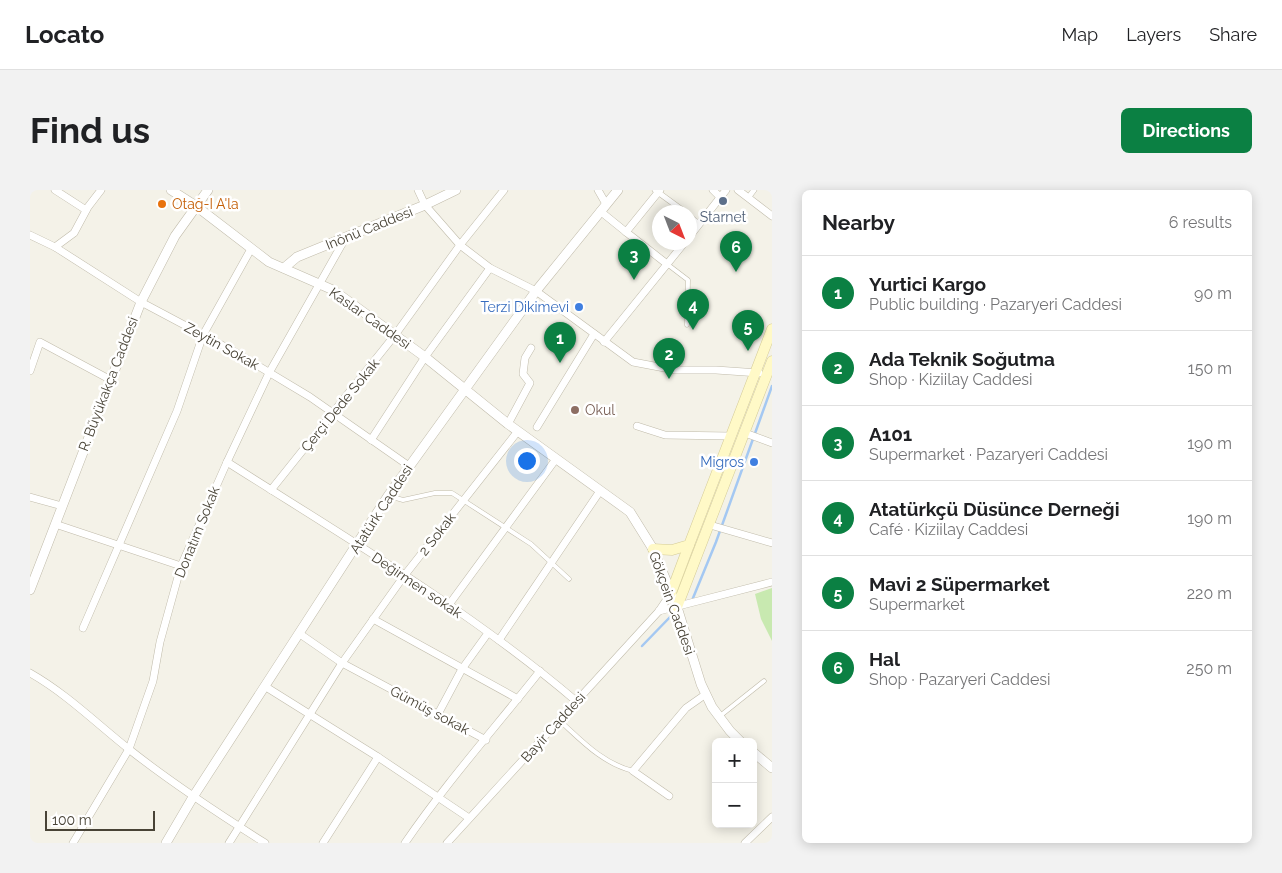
<!DOCTYPE html>
<meta charset="utf-8">
<style>
body{margin:0;font-family:Raleway,sans-serif;background:#f2f2f2;color:#202124}
.controls{position:absolute;right:15px;bottom:15px;display:grid;overflow:hidden;border-radius:8px;box-shadow:0 2px 12px #0003}
.controls button{width:45px;height:45px;display:grid;place-items:center;padding:0;border:0;border-bottom:1px solid #e0e0e0;background:#fff;color:#202124;font:25px sans-serif}
.compass{position:absolute;left:622px;top:15px;width:45px;height:45px;border-radius:50%;background:#fff;box-shadow:0 2px 12px #0003;rotate:138deg}
.scale{position:absolute;left:15px;bottom:12px;width:110px;box-sizing:border-box;padding-left:5px;border:2px solid #484336;border-top:0;font-size:14px;line-height:18px;white-space:nowrap;color:#484336;-webkit-text-stroke:4px #fff;paint-order:stroke}
.you{position:absolute;left:496px;top:270px;width:18px;height:18px;margin:-12px;border:4px solid #fff;border-radius:50%;background:#1a73e8;box-shadow:0 0 0 8px #1a73e833}
.badge{display:grid;place-items:center;width:32px;height:32px;border-radius:50%;background:#0b8043;color:#fff;font-size:16px;font-weight:700}
.pin{position:absolute;translate:-50% -41px;filter:drop-shadow(0 1px 2px #0008)}
.pin::after{content:'';position:absolute;top:26px;width:18px;height:15px;background:inherit;clip-path:polygon(0 0,100% 0,50% 100%)}
.list{margin:0;padding:0;list-style:none}
h2{display:flex;justify-content:space-between;align-items:center;height:65px;margin:0;padding:0 20px;font-size:21px}
h2 small{font-size:16px;font-weight:400;color:#757577}
.list li{display:grid;grid-template-columns:32px 1fr auto;gap:15px;align-items:center;box-sizing:border-box;height:75px;padding:0 20px;border-top:1px solid #e0e0e0}
.list b{display:block;font-size:19px;white-space:nowrap}
.list p{margin:0;font-size:16px;white-space:nowrap;color:#757577}
.list em{font-size:16px;font-style:normal;color:#757577}
.map{position:relative;flex:none;width:742px;height:653px;overflow:hidden;border-radius:8px}
header{display:flex;align-items:center;gap:30px;box-sizing:border-box;height:70px;padding:0 25px;background:#fff;border-bottom:1px solid #e0e0e0}
header strong{font-size:24px}
nav{display:flex;gap:28px;margin-inline-start:auto;font-size:18px}
.intro{display:flex;align-items:center;justify-content:space-between;box-sizing:border-box;height:120px;padding:0 30px}
h1{margin:0;font-size:35px}
.button{padding:12px 22px;border-radius:8px;background:#0b8043;color:#fff;font-size:18px;font-weight:700}
main{display:flex;gap:30px;padding:0 30px}
aside{flex:1;background:#fff;border-radius:8px;box-shadow:0 2px 12px #0003}
.map>svg:first-child{display:block}
.green{fill:#c8e9b0}
.lines{fill:none;stroke-linecap:round;stroke-linejoin:round}
.stream{stroke:#a4c8f2;stroke-width:2.5}
.service-casing{stroke:#c0bbaa;stroke-width:5}
.pedestrian-casing{stroke:#c0bbaa;stroke-width:6}
.minor-casing{stroke:#c0bbaa;stroke-width:8}
.tertiary-casing{stroke:#c0bbaa;stroke-width:10}
.secondary-casing{stroke:#d5cc97;stroke-width:11}
.service{stroke:#fff;stroke-width:4}
.pedestrian{stroke:#fff;stroke-width:5}
.minor{stroke:#fff;stroke-width:7}
.tertiary{stroke:#fff;stroke-width:9}
.secondary{stroke:#fff9c7;stroke-width:10}
.service-dot{fill:#5c6f8a;stroke:#fff;stroke-width:2}
.food-dot{fill:#e8710a;stroke:#fff;stroke-width:2}
.shop-dot{fill:#3f7fe0;stroke:#fff;stroke-width:2}
.education-dot{fill:#8d6e63;stroke:#fff;stroke-width:2}
.labels{text-anchor:middle;stroke-width:5;stroke-linejoin:round;paint-order:stroke}
.food-label{font-size:14px;fill:#c56008;stroke:#fff;text-anchor:start}
.service-label{font-size:14px;fill:#4e5e75;stroke:#fff}
.street-label{font-size:14px;fill:#484336;stroke:#fff}
.shop-label{font-size:14px;fill:#366cbe;stroke:#fff;text-anchor:end}
.education-label{font-size:14px;fill:#785e54;stroke:#fff;text-anchor:start}
</style>
<header>
<strong>Locato</strong>
<nav><a>Map</a><a>Layers</a><a>Share</a></nav>
</header>
<div class="intro"><h1>Find us</h1><a class="button">Directions</a></div>
<main>
<div class="map">
<svg width="742" height="653" viewBox="0 0 742 653">
<rect width="100%" height="100%" fill="#f4f2e8"/>
<path class="green" d="M742 398V451L731 429 725 404Z"/>
<g class="lines">
<g class="stream">
<path d="M663 408 686 352 742 196"/>
<path d="M612 456 641 426"/>
</g>
<g class="service-casing">
<g id="service">
<path d="M637 74 658 90 657 135"/>
<path d="M359 306 373 310 405 303H422L501 354 539 389"/>
<path d="M690 526 734 491"/>
<path d="M529 530C552 551 572 573 603 581"/>
</g>
</g>
<g class="pedestrian-casing">
<g id="pedestrian">
<path d="M625 0 655 22"/>
<path d="M718 8 724 0"/>
<path d="M659 26 669 34"/>
</g>
</g>
<g class="minor-casing">
<g id="minor">
<path d="M25 0 56 20"/>
<path d="M388 0 395 15 430 55 460 78 506 101 603 172 645 180H686L729 183"/>
<path d="M568 0 576 14"/>
<path d="M683 0 690 7"/>
<path d="M708 0 742 26"/>
<path d="M570 21 596 42 630 0"/>
<path d="M596 42 637 74"/>
<path d="M0 45 25 57 111 112 205 162 280 207 379 276"/>
<path d="M659 47 696 0"/>
<path d="M25 57 44 43 58 17 71 0"/>
<path d="M574 152 655 52"/>
<path d="M0 181 10 152 79 189"/>
<path d="M478 234 500 193 493 184 495 168 501 158"/>
<path d="M607 236 635 245 700 246"/>
<path d="M507 237 564 144"/>
<path d="M715 243 742 253"/>
<path d="M341 250 395 167 460 78"/>
<path d="M197 272C315 347 439 420 546 511"/>
<path d="M241 300 365 145 430 55 474 0"/>
<path d="M0 307 32 316"/>
<path d="M25 334 151 376"/>
<path d="M680 335 742 353"/>
<path d="M418 416 526 269"/>
<path d="M629 421 742 392"/>
<path d="M343 429 488 509"/>
<path d="M53 438 147 221 173 145 221 59"/>
<path d="M270 444 312 473 456 550"/>
<path d="M469 450 570 301"/>
<path d="M0 483C37 504 67 534 100 560 143 594 189 624 235 653"/>
<path d="M236 497 348 567 439 628"/>
<path d="M408 524 432 479 458 443"/>
<path d="M639 606 603 581 656 518 676 504"/>
<path d="M43 653 99 559 123 491 130 452 151 376 197 272 239 183 316 47"/>
<path d="M199 653 312 473 374 386 488 241"/>
<path d="M293 653 348 567"/>
<path d="M375 653C416 593 465 538 510 481"/>
<path d="M417 653 629 421 641 403"/>
<path d="M715 653 742 627"/>
</g>
</g>
<g class="tertiary-casing">
<g id="tertiary">
<path d="M141 0 166 16 239 72 303 100 395 167 478 234 600 322 623 359 647 417 671 494 682 517 700 541 711 552"/>
<path d="M254 78 267 67 395 15 426 0"/>
<path d="M0 400 111 112 145 46 178 0"/>
<path d="M723 562 742 578"/>
<path d="M136 653 163 607 358 306 506 101 588 0"/>
</g>
</g>
<g class="secondary-casing">
<g id="secondary">
<path d="M623 359 642 360 659 355 742 139"/>
<path d="M641 403 659 355"/>
<path d="M647 417 742 171"/>
</g>
</g>
<use href="#service" class="service"/>
<use href="#pedestrian" class="pedestrian"/>
<use href="#minor" class="minor"/>
<use href="#tertiary" class="tertiary"/>
<use href="#secondary" class="secondary"/>
</g>
<circle class="service-dot" cx="693" cy="11" r="5"/>
<circle class="food-dot" cx="132" cy="14" r="5"/>
<g class="shop-dot">
<circle cx="549" cy="117" r="5"/>
<circle cx="724" cy="272" r="5"/>
</g>
<circle class="education-dot" cx="545" cy="220" r="5"/>
<g class="labels">
<g class="food-label">
<text x="142" y="19">Otağ-I A'la</text>
</g>
<g class="service-label">
<text x="693" y="32">Starnet</text>
</g>
<g class="street-label">
<text transform="translate(339 38) rotate(-22)" y="5">Inönü Caddesi</text>
<text transform="translate(340 128) rotate(35)" y="5">Kaslar Caddesi</text>
<text transform="translate(192 156) rotate(29)" y="5">Zeytin Sokak</text>
<text transform="translate(78 194) rotate(-69)" y="5">R. Büyükakça Caddesi</text>
<text transform="translate(310 215) rotate(-51)" y="5">Çerçi Dede Sokak</text>
<text transform="translate(351 319) rotate(-57)" y="5">Atatürk Caddesi</text>
<text transform="translate(167 342) rotate(-68)" y="5">Donatım Sokak</text>
<text transform="translate(407 344) rotate(-52)" y="5">2 Sokak</text>
<text transform="translate(387 395) rotate(34)" y="5">Değirmen sokak</text>
<text transform="translate(642 413) rotate(70)" y="5">Gökçein Caddesi</text>
<text transform="translate(400 520) rotate(28)" y="5">Gümüş sokak</text>
<text transform="translate(523 537) rotate(-48)" y="5">Bayir Caddesi</text>
</g>
<g class="shop-label">
<text x="539" y="122">Terzi Dikimevi</text>
<text x="714" y="277">Migros</text>
</g>
<g class="education-label">
<text x="555" y="225">Okul</text>
</g>
</g>
</svg>
<div class="controls">
<button>+</button>
<button>−</button>
</div>
<svg class="compass" viewBox="-18 -18 36 36"><path d="M0-13l5 13h-10z" fill="#e53935"/><path d="M0 13l5-13h-10z" fill="#757577"/></svg>
<div class="scale">100 m</div>
<div class="you"></div>
<div class="pin badge" style="left:530px;top:173px">1</div>
<div class="pin badge" style="left:639px;top:189px">2</div>
<div class="pin badge" style="left:604px;top:90px">3</div>
<div class="pin badge" style="left:663px;top:140px">4</div>
<div class="pin badge" style="left:718px;top:161px">5</div>
<div class="pin badge" style="left:706px;top:82px">6</div>
</div>
<aside>
<h2>Nearby<small>6 results</small></h2>
<ul class="list">
<li><span class="badge">1</span><div><b>Yurtici Kargo</b><p>Public building · Pazaryeri Caddesi</p></div><em>90 m</em></li>
<li><span class="badge">2</span><div><b>Ada Teknik Soğutma</b><p>Shop · Kiziilay Caddesi</p></div><em>150 m</em></li>
<li><span class="badge">3</span><div><b>A101</b><p>Supermarket · Pazaryeri Caddesi</p></div><em>190 m</em></li>
<li><span class="badge">4</span><div><b>Atatürkçü Düsünce Derneği</b><p>Café · Kiziilay Caddesi</p></div><em>190 m</em></li>
<li><span class="badge">5</span><div><b>Mavi 2 Süpermarket</b><p>Supermarket</p></div><em>220 m</em></li>
<li><span class="badge">6</span><div><b>Hal</b><p>Shop · Pazaryeri Caddesi</p></div><em>250 m</em></li>
</ul>
</aside>
</main>
